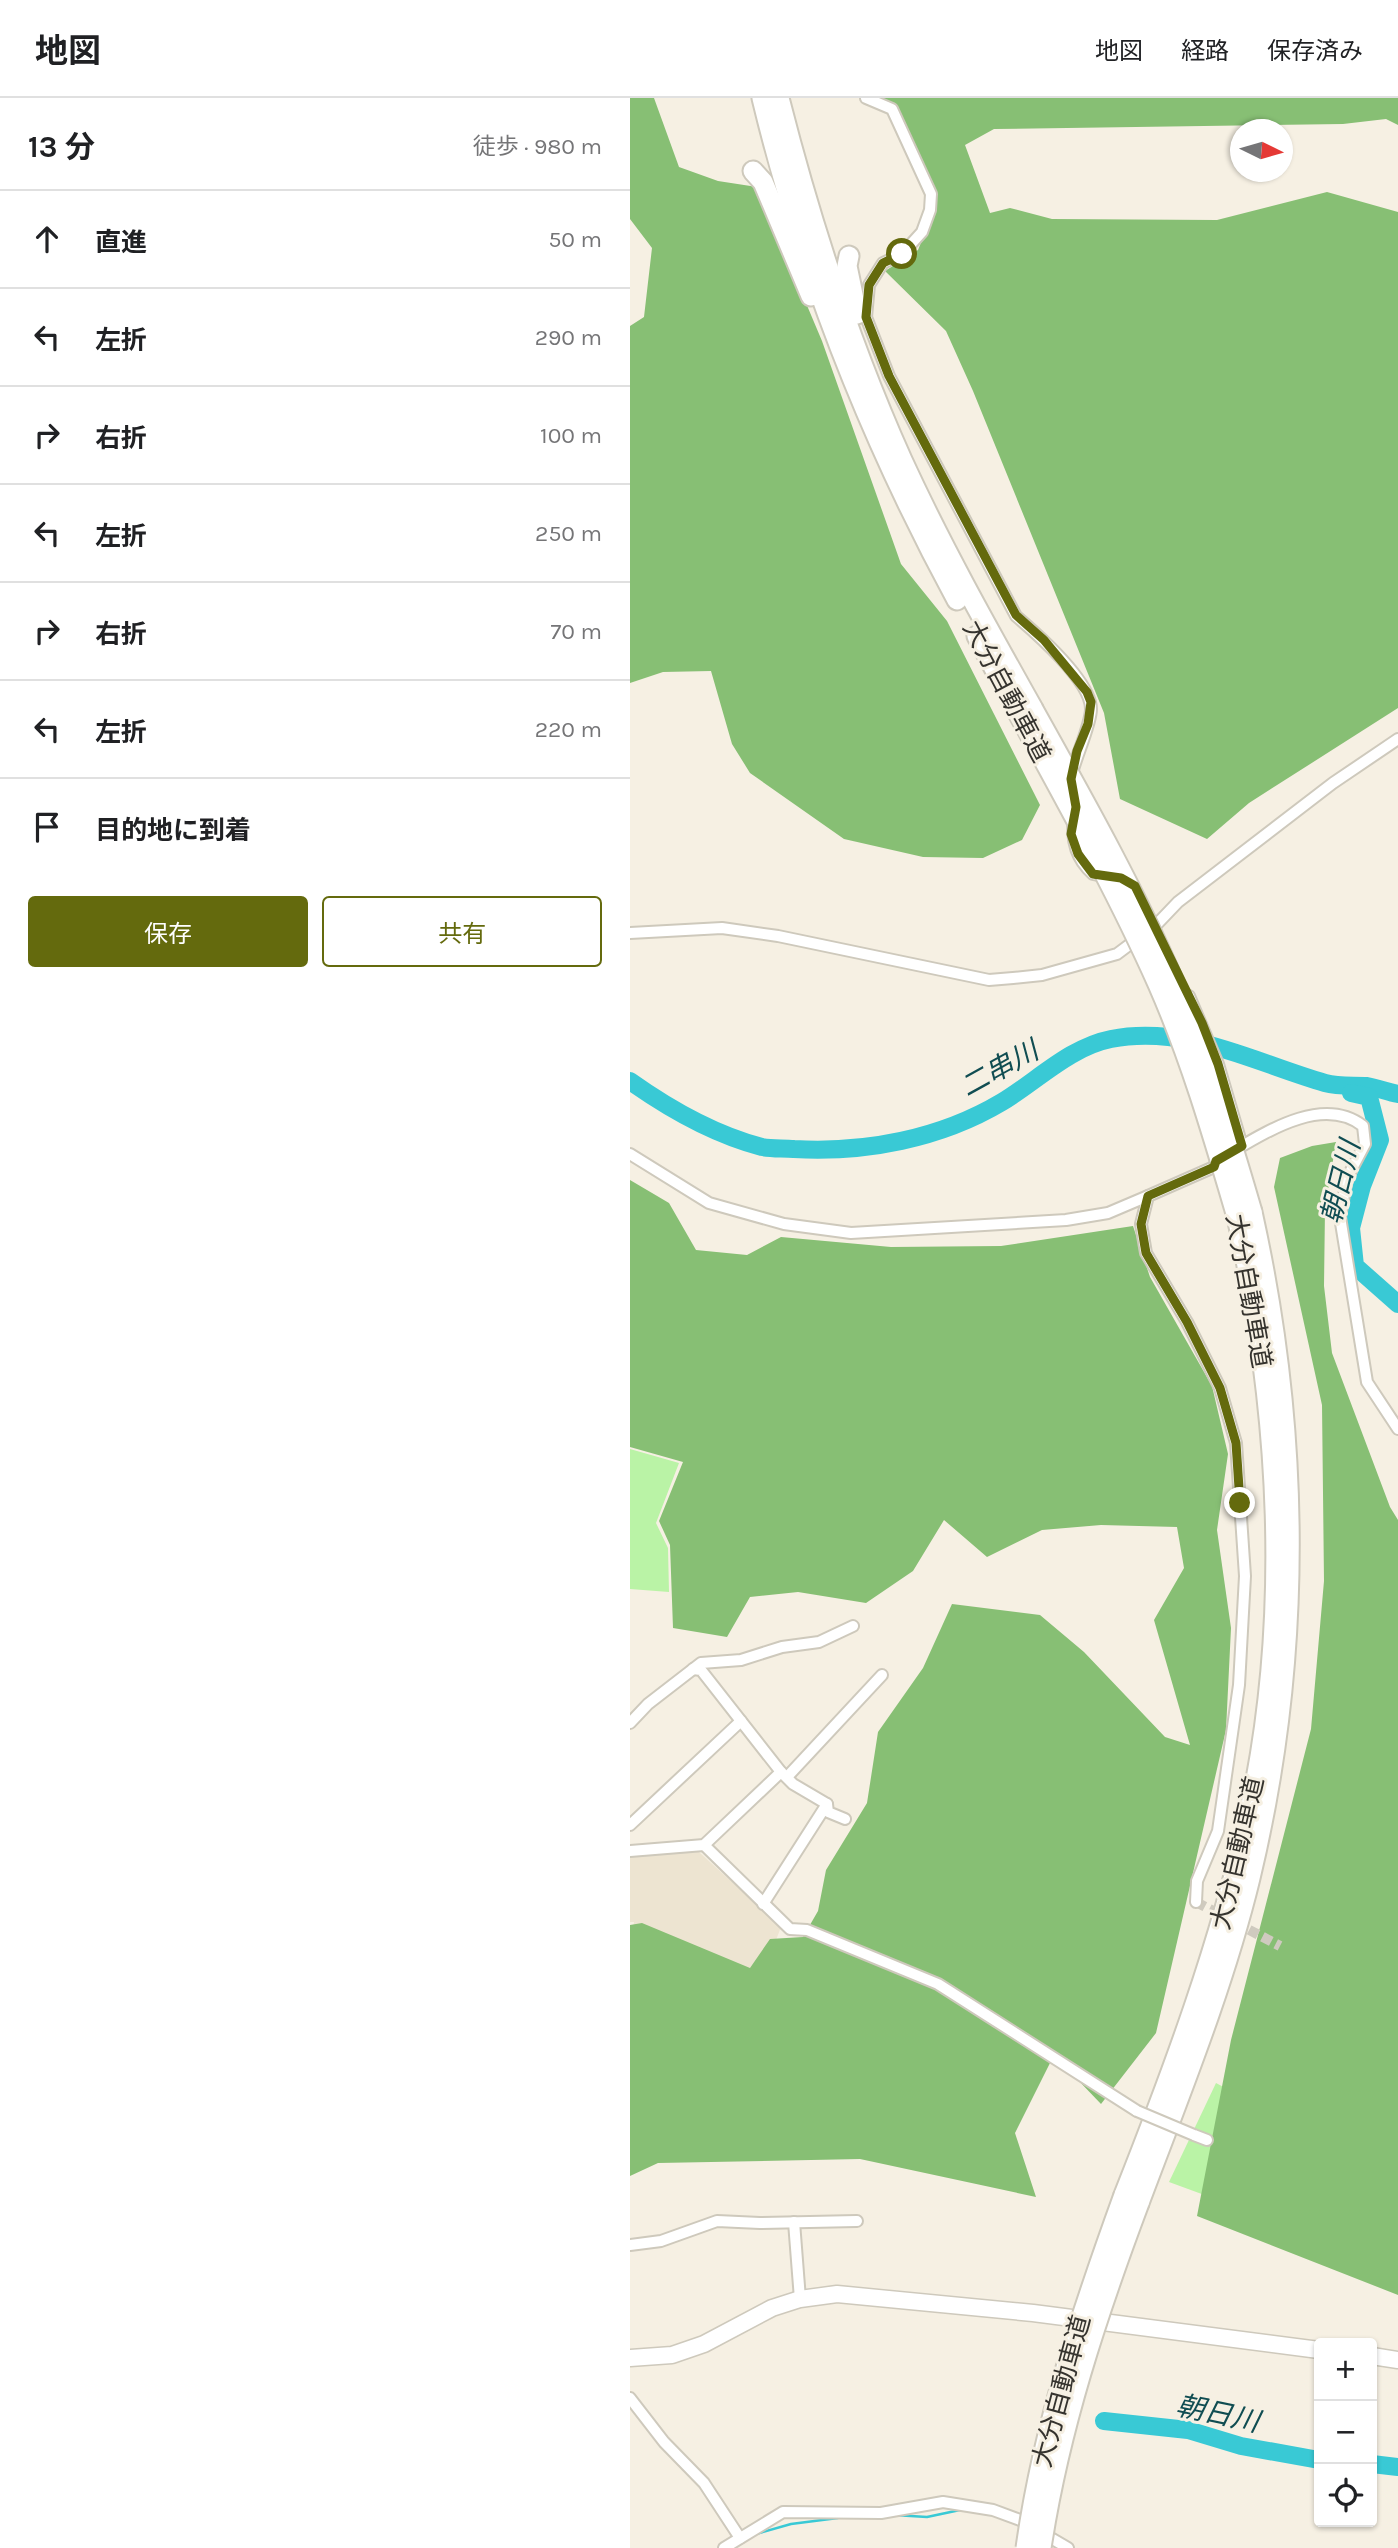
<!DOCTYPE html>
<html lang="ja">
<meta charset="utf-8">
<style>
body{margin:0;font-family:Karla,"Noto Sans JP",sans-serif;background:#f2f2f2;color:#202124}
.controls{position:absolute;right:21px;bottom:21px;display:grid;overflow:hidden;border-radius:7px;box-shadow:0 2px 5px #0004}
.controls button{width:63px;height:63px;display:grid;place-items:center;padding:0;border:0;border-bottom:2px solid #e0e0e0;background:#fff;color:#202124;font:35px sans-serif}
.compass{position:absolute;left:600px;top:21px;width:63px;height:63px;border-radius:50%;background:#fff;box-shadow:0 2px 5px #0004;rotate:95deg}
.stop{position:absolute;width:21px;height:21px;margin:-16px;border:5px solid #646a0d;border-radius:50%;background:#fff}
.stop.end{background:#646a0d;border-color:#fff;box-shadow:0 2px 7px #0008}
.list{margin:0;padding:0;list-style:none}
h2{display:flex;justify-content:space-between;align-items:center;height:91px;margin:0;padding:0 28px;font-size:30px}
h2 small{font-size:23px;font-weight:400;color:#757577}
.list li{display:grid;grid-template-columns:46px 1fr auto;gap:21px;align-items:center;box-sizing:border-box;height:98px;padding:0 28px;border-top:2px solid #e0e0e0}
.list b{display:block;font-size:26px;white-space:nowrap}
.list em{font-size:23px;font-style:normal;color:#757577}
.actions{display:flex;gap:14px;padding:21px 28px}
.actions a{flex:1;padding:16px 0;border:2px solid #646a0d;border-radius:7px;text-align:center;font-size:24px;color:#646a0d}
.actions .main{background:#646a0d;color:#fff}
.icon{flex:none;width:38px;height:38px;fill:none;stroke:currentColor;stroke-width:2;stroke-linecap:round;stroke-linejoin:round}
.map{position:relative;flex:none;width:768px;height:2450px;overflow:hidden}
header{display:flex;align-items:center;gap:42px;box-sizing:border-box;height:98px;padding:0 35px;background:#fff;border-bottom:2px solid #e0e0e0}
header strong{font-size:33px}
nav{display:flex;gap:38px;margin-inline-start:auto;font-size:24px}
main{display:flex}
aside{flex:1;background:#fff}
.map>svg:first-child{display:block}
.built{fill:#ede4d1}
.green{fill:#baf3a6}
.forest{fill:#87bf74}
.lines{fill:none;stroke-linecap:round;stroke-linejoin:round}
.stream{stroke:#39c9d5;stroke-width:2.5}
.river{stroke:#39c9d5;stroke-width:18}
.street-tunnel{stroke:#cfcabf;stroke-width:10;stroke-dasharray:10 5;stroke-linecap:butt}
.street-casing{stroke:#cec9bc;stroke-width:14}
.secondary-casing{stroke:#cec9bc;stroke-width:19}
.highway-casing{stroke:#cec9bc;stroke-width:23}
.street{stroke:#fff;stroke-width:10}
.secondary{stroke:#fff;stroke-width:16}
.highway{stroke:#fff;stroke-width:19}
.street-bridge-casing{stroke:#cec9bc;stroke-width:14;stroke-linecap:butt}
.highway-bridge-casing{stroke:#cec9bc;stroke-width:23;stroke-linecap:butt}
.street-bridge{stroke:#fff;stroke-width:10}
.highway-bridge{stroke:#fff;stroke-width:19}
.route{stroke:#646a0d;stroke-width:9}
.labels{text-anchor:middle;stroke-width:6;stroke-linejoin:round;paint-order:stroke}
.street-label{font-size:26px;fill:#35332e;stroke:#f6f0e3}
.water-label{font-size:28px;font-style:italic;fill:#104d52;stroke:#f6f0e3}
</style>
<header>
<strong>地図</strong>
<nav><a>地図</a><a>経路</a><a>保存済み</a></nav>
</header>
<main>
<aside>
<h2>13 分<small>徒歩 · 980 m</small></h2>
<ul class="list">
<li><svg class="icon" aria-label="ahead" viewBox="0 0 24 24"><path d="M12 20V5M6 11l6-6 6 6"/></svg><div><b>直進</b></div><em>50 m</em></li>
<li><svg class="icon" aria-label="left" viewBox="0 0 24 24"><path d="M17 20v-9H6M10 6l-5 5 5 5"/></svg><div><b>左折</b></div><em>290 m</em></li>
<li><svg class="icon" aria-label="right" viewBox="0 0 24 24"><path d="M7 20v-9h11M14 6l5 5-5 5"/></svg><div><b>右折</b></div><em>100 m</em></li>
<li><svg class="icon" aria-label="left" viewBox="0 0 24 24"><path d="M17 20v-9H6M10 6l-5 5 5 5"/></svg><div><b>左折</b></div><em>250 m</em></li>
<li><svg class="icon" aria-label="right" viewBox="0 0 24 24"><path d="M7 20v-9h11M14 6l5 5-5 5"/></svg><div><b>右折</b></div><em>70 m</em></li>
<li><svg class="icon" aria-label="left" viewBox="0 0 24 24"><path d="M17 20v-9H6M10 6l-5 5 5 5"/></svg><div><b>左折</b></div><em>220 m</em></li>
<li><svg class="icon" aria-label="arrive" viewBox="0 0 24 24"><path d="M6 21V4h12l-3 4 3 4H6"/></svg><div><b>目的地に到着</b></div></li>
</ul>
<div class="actions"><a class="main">保存</a><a>共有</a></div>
</aside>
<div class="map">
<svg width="768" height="2450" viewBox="0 0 768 2450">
<rect width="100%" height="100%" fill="#f6f0e3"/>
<path class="built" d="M69 1754 151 1829 122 1904 0 1848 4 1824H0V1757Z"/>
<g class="green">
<path d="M0 1351 49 1365 26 1425 38 1450 39 1494 0 1491Z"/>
<path d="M586 1985 653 2021 618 2113 539 2084Z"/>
</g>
<g class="forest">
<path d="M0 0H24L49 69 88 83 127 89 192 243 271 466 317 523 410 707 392 742 353 760 293 759 214 741 120 675 102 646 81 573 33 574 0 585V228L14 219 22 150 0 121Z"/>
<path d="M248 0H768V27L756 21 713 26 364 31 335 47 360 115 380 110 422 121 587 122 697 94 768 114V610L619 705 577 741 490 701 474 615 343 293 316 233 255 173 288 152 307 105 269 11Z"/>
<path d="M706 1044 695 1111 694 1188 702 1255 760 1409 768 1422V2197L567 2118 601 1942 681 1631 694 1483 692 1307 644 1089 650 1060 682 1048Z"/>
<path d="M0 1082 39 1105 66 1152 117 1157 151 1139 261 1149 371 1148 503 1128 520 1179 582 1288 598 1356 587 1432 601 1530 596 1632 526 1935 471 2006 424 1957 385 2035 406 2099 230 2061 28 2065 0 2078V1827L12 1825 120 1870 140 1841 173 1839 188 1813 196 1772 237 1705 248 1634 293 1570 322 1506 410 1517 454 1554 535 1639 560 1647 524 1522 554 1470 547 1429 471 1427 412 1432 357 1459 314 1422 283 1473 236 1505 168 1494 120 1499 97 1539 43 1530 40 1447 29 1423 53 1364 0 1349Z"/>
</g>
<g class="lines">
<g class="stream">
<path d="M264 2417 297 2419 330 2412"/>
<path d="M126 2436 161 2426 208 2420"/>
</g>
<g class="river">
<path d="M0 983C38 1010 86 1037 132 1049 142 1051 153 1050 164 1051 235 1055 310 1041 372 1004 407 983 440 949 481 941 556 926 625 965 695 985 709 989 724 987 737 988 748 990 758 994 768 996"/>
<path d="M721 995 739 999 750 1042 732 1088 721 1130 725 1168 768 1206"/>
<path d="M474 2323 558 2332 611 2348 689 2362"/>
<path d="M742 2366 768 2369"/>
</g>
<path class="street-tunnel" d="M566 1804 650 1848"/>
<g class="street-casing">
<g id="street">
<path d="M236 0 262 11 301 96 300 112 292 134 272 156 253 165 239 187 236 219 259 278 386 518C406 535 461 583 461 611 461 627 445 660 441 679"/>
<path d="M444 719C441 741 446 761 463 776L478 779"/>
<path d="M0 835 92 830 148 838 359 882 383 880 412 877 487 856 527 826 548 804 703 685 768 641"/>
<path d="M559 898 588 966 610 1041"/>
<path d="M0 1056 79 1105 154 1126 221 1135 436 1122 478 1115 518 1098"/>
<path d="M63 1571 71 1572 151 1674 163 1686 197 1706 198 1714 215 1721"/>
<path d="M0 1625 18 1606 71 1565 111 1562 152 1549 189 1544 223 1528"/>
<path d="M157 1679 252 1577"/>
<path d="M0 1727 111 1623"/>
<path d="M74 1747 160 1831 177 1832 308 1886 507 2013"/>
<path d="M0 1753 74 1747 151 1674"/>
<path d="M566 1804 567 1783 588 1733 609 1587 615 1478 606 1345 590 1290 557 1224 516 1155 511 1126 518 1098 584 1069 586 1063C626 1041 689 994 733 1028L735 1046 717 1080 710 1119 737 1284 768 1331"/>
<path d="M133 1806 197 1706"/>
<path d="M564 2037 577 2042"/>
<path d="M164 2124 170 2201"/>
<path d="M0 2147 31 2143 87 2123 130 2125 227 2123"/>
<path d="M0 2300 34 2344 74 2385 110 2440"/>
<path d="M94 2450 153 2414 251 2415 313 2404 363 2412 390 2422 438 2450"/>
</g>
</g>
<g class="secondary-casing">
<g id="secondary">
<path d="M742 2258 768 2262"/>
<path d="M0 2260 42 2257 74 2246 142 2210 170 2201 207 2196 403 2215 689 2252"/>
</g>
</g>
<g class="highway-casing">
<g id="highway">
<path d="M132 0C174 174 242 345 327 502"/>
<path d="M149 0C180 122 220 246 272 362 311 447 357 529 403 611"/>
<path d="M123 73 133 84 181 198"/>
<path d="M219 158 217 168 227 216"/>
<path d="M347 538 386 611"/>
<path d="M494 2097C543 1973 590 1847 619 1716 662 1520 650 1314 607 1119"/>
<path d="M509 2105C549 1998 593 1891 620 1780 673 1560 671 1334 622 1114"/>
</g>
</g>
<use href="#street" class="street"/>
<use href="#secondary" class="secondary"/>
<use href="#highway" class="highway"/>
<g class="street-bridge-casing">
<path id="street-bridge" d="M507 2013 564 2037"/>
</g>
<g class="highway-bridge-casing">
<g id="highway-bridge">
<path d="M386 611C435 701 486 792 528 886 561 961 584 1041 607 1119"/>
<path d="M403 611C452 699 503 789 543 882 575 957 599 1035 622 1114"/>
<path d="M396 2450C413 2328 452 2213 494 2097"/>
<path d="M411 2450C429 2331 467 2217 509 2105"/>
</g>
</g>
<use href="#street-bridge" class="street-bridge"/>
<use href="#highway-bridge" class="highway-bridge"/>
</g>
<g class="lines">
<path class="route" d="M272 156 253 165 239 187 236 219 259 278 386 517 414 542 457 594 461 604 458 626 447 653 441 681 446 709 441 736 448 756 463 776 491 780 505 788 572 925 588 966 612 1048 586 1063 584 1069 518 1098 511 1126 516 1155 557 1224 590 1290 606 1345 610 1405"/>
</g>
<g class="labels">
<g class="street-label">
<text transform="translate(377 593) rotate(62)" y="9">大分自動車道</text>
<text transform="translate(619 1193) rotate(80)" y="9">大分自動車道</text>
<text transform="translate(607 1755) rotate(-77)" y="9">大分自動車道</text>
<text transform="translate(431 2293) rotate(-75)" y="9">大分自動車道</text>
</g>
<g class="water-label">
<text transform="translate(369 970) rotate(-29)" y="10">二串川</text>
<text transform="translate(710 1084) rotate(-76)" y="10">朝日川</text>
<text transform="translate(588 2315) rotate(12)" y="10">朝日川</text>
</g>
</g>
</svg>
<div class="controls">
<button>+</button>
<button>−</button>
<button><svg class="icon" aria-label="locate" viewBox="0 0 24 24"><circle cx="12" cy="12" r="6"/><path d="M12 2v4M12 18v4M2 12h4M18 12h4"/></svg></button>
</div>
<svg class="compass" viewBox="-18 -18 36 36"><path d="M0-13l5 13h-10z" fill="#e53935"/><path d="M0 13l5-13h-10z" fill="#757577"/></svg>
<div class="stop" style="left:272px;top:156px"></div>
<div class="stop end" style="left:610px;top:1405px"></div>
</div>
</main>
